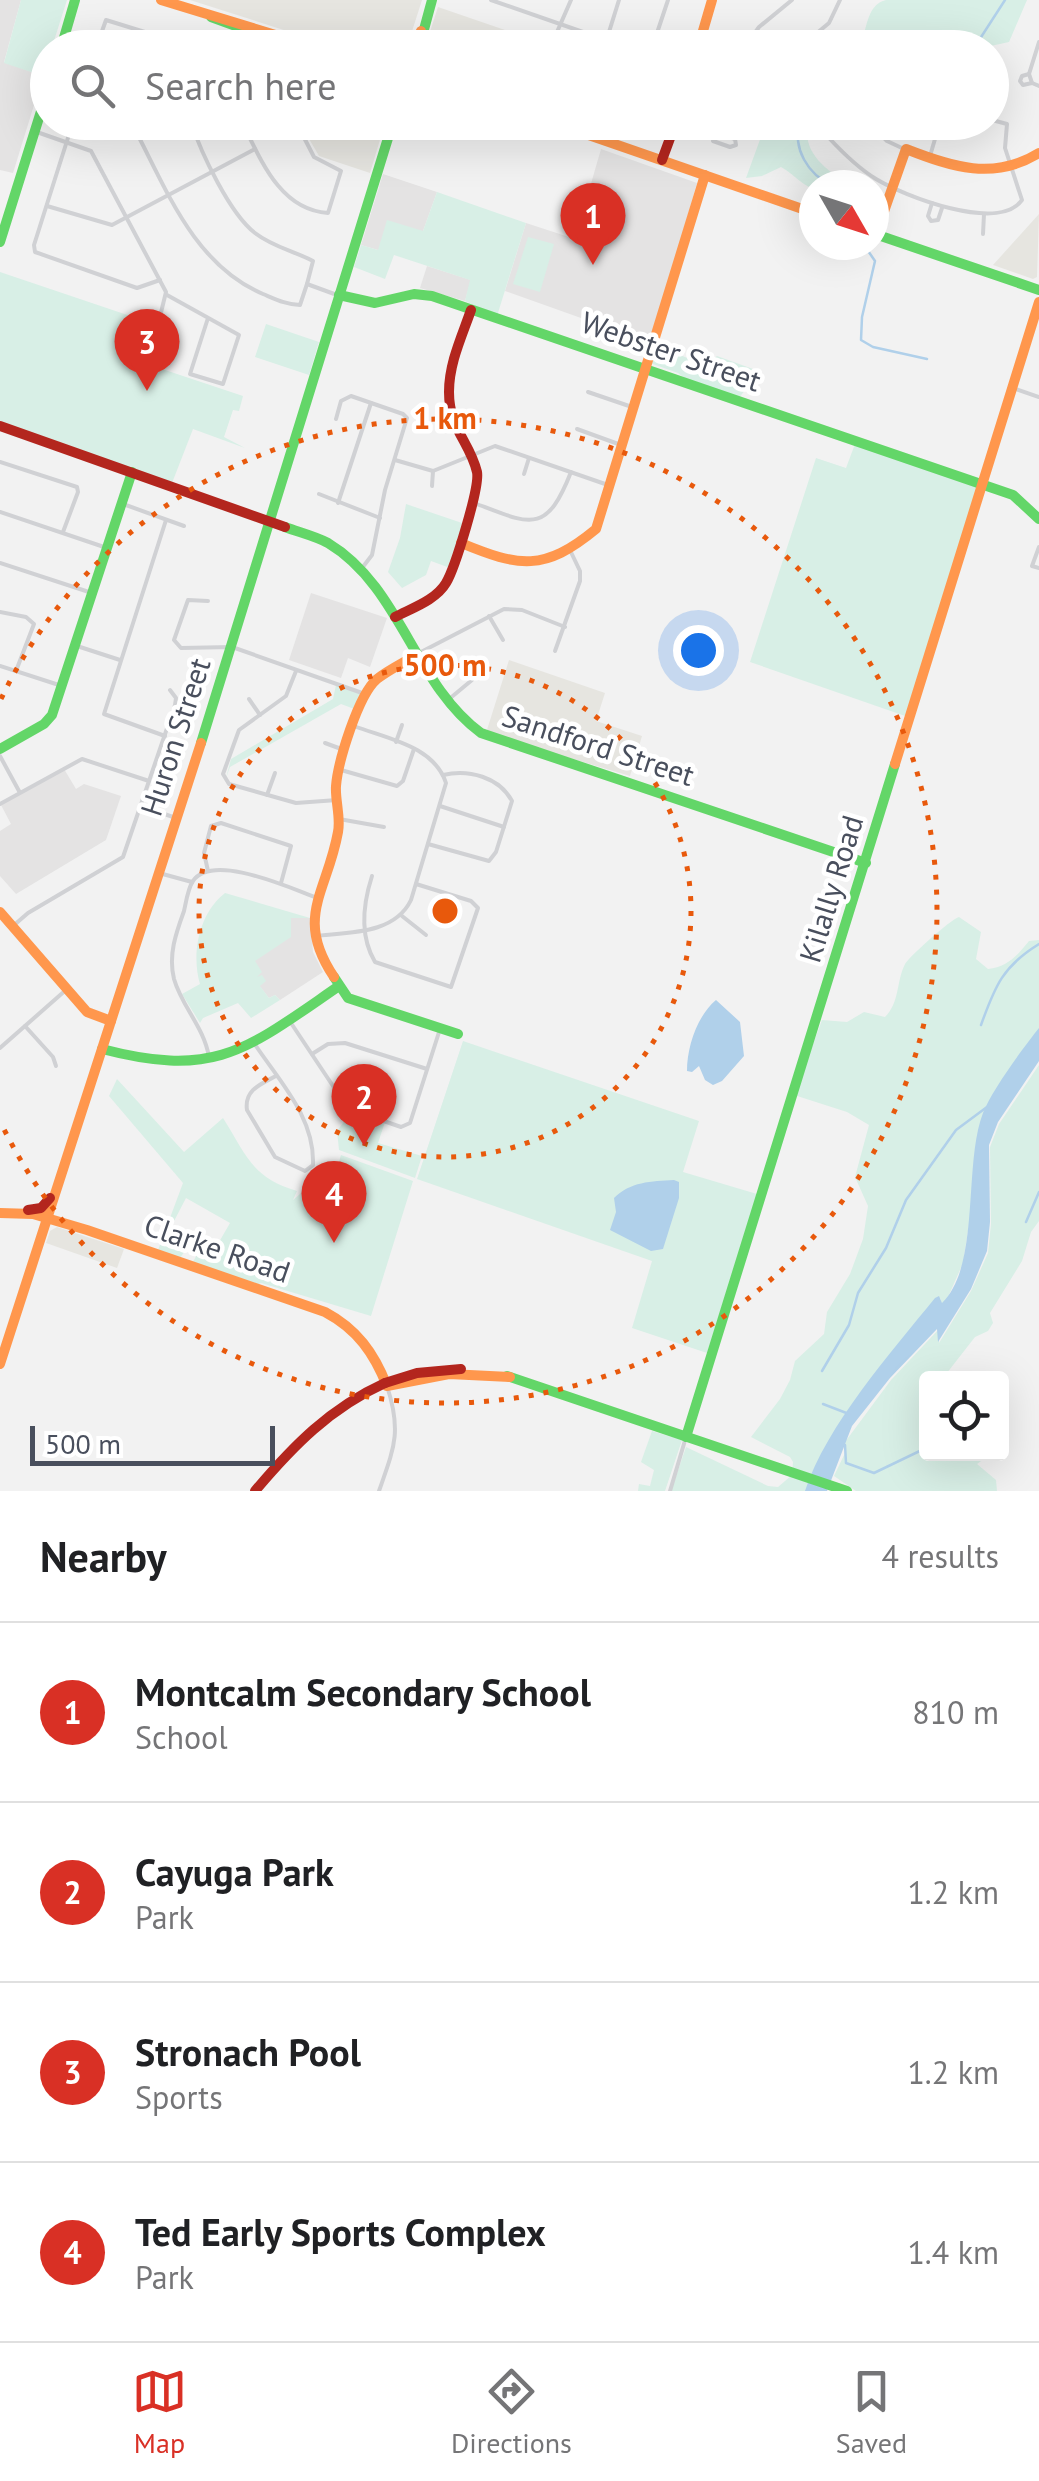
<!DOCTYPE html>
<style>
body{margin:0;font-family:"PT Sans",sans-serif;background:#f6f6f6;color:#202124}
.controls{position:absolute;right:30px;bottom:30px;display:grid;overflow:hidden;border-radius:10px;box-shadow:0 10px 40px #0002}
.controls button{width:90px;height:90px;display:grid;place-items:center;padding:0;border:0;border-bottom:2px solid #e0e0e0;background:#fff;color:#202124;font:50px sans-serif}
.compass{position:absolute;left:799px;top:170px;width:90px;height:90px;border-radius:50%;background:#fff;box-shadow:0 10px 40px #0002;rotate:129deg}
.scale{position:absolute;left:30px;bottom:25px;width:245px;box-sizing:border-box;padding-left:10px;border:5px solid #494f5d;border-top:0;font-size:28px;line-height:35px;white-space:nowrap;color:#494f5d;-webkit-text-stroke:8px #fff;paint-order:stroke}
.you{position:absolute;left:698px;top:650px;width:35px;height:35px;margin:-25px;border:8px solid #fff;border-radius:50%;background:#1a73e8;box-shadow:0 0 0 15px #1a73e833}
.badge{display:grid;place-items:center;width:65px;height:65px;border-radius:50%;background:#d93025;color:#fff;font-size:32px;font-weight:700}
.pin{position:absolute;translate:-50% -82px;filter:drop-shadow(0 2px 5px #0008)}
.pin::after{content:'';position:absolute;top:52px;width:35px;height:30px;background:inherit;clip-path:polygon(0 0,100% 0,50% 100%)}
.list{margin:0;padding:0;list-style:none}
h2{display:flex;justify-content:space-between;align-items:center;height:130px;margin:0;padding:0 40px;font-size:42px}
h2 small{font-size:32px;font-weight:400;color:#757577}
.list li{display:grid;grid-template-columns:65px 1fr auto;gap:30px;align-items:center;box-sizing:border-box;height:180px;padding:0 40px;border-top:2px solid #e0e0e0}
.list b{display:block;font-size:38px;white-space:nowrap}
.list p{margin:0;font-size:32px;white-space:nowrap;color:#757577}
.list em{font-size:32px;font-style:normal;color:#757577}
.icon{flex:none;width:55px;height:55px;fill:none;stroke:currentColor;stroke-width:2;stroke-linecap:round;stroke-linejoin:round}
.map{position:relative;flex:none;width:1039px;height:1491px;overflow:hidden}
.search{position:absolute;background:#fff;box-shadow:0 10px 40px #0002;left:30px;right:30px;top:30px;height:110px;display:flex;align-items:center;gap:25px;box-sizing:border-box;padding:0 35px;border-radius:55px;color:#757577;font-size:38px}
.sheet{height:850px;background:#fff}
nav{display:flex;justify-content:space-around;align-items:center;box-sizing:border-box;height:140px;border-top:2px solid #e0e0e0;background:#fff;font-size:28px;color:#757577}
nav a{display:grid;justify-items:center;gap:5px}
nav .on{color:#d93025}
.map>svg:first-child{display:block}
.commercial{fill:#e6e5e0}
.education{fill:#e4e3e3}
.green{fill:#d8efe6}
.water{fill:#b0d0ea}
.lines{fill:none;stroke-linecap:round;stroke-linejoin:round}
.stream{stroke:#b0d0ea;stroke-width:2.5}
.street{stroke:#d0d1d4;stroke-width:4}
.fast{stroke:#63d668;stroke-width:10}
.slow{stroke:#ff974d;stroke-width:10}
.jam{stroke:#b3261e;stroke-width:10}
.ring{fill:none;stroke:#e8590c;stroke-width:5;stroke-dasharray:5 10}
.labels{text-anchor:middle;stroke-width:9;stroke-linejoin:round;paint-order:stroke}
.street-label{font-size:30px;fill:#494f5d;stroke:#fff}
.centre{fill:#e8590c;stroke:#fff;stroke-width:5}
.ring-label{font-size:30px;text-anchor:middle;font-weight:bold;fill:#e8590c;stroke:#fff;stroke-width:9;stroke-linejoin:round;paint-order:stroke}
</style>
<div class="map">
<svg width="1039" height="1491" viewBox="0 0 1039 1491">
<rect width="100%" height="100%" fill="#f2f2f2"/>
<g class="commercial">
<path d="M190 0H422L407 47 340 48Z"/>
<path d="M438 7 534 40 531 47H425Z"/>
<path d="M300 123H385L370 173 319 156Z"/>
<path d="M1039 214 1037 277 1033 279 993 265Z"/>
<path d="M509 660 605 693 596 721 642 736 630 776 486 733Z"/>
<path d="M57 1227 124 1249 117 1268 46 1243 50 1231Z"/>
</g>
<g class="education">
<path d="M0 0H21L4 62 43 76 13 173 0 170Z"/>
<path d="M601 149 697 183 651 343 505 291 526 223 575 239Z"/>
<path d="M383 174 437 192 423 231 378 250 361 245Z"/>
<path d="M427 266 471 280 465 301 420 288Z"/>
<path d="M311 593 387 618 370 667 348 658 341 678 289 660Z"/>
<path d="M64 769 76 789 84 784 121 796 106 840 16 894 0 876V831L11 824 1 805Z"/>
<path d="M290 918H310L313 952 323 972 280 1000 275 995 269 998 254 979V961Z"/>
</g>
<g class="green">
<path d="M21 0H67L52 47 48 48 43 76 4 63Z"/>
<path d="M886 0H1027L1009 42 986 47H843L862 41C867 26 868 4 886 0Z"/>
<path d="M766 123H809C800 152 828 171 850 185H814V189C800 184 794 174 781 167L762 176 746 178Z"/>
<path d="M437 192 526 223 497 316 465 301 470 280 394 255 385 279 354 267 361 245 378 250 387 220 423 231Z"/>
<path d="M528 237 554 244 540 292 513 284Z"/>
<path d="M0 272 157 325 144 363 243 396 239 411 233 410 224 437 245 448 193 429 172 483 0 423Z"/>
<path d="M266 324 319 342 309 375 255 357Z"/>
<path d="M656 346 706 365 717 356 753 369 750 384 738 399 695 386 678 373 650 363Z"/>
<path d="M855 444 979 487 908 717 750 662 816 458 846 468Z"/>
<path d="M406 504 465 524 450 568 431 561 426 575 402 588 388 572 400 538Z"/>
<path d="M336 685 360 694 357 710 341 704 230 767 226 778 231 759 333 699Z"/>
<path d="M225 893 310 918H291V937L255 961 262 972 257 977 262 975 266 981 260 986 269 998 275 995 280 1000 251 1018 238 1003 203 1018 200 1023 182 994 200 984C191 954 199 913 225 893Z"/>
<path d="M959 917 981 932 976 959 988 969C1007 967 1017 956 1029 941L1039 940V1030L1002 1087 970 1218 963 1263 945 1304H942L940 1298 806 1491H671L686 1447 768 1486 778 1487 792 1475 793 1462 790 1457 751 1437 780 1399 790 1380 795 1361 824 1334 827 1312 850 1274 863 1239 868 1206 855 1177 869 1125 847 1112 794 1095 822 1020 847 1022 864 1012 885 1017C900 1002 896 982 905 964 910 956 951 919 959 917Z"/>
<path d="M463 1041 699 1121 683 1172 757 1194 707 1353 632 1328 652 1261 417 1179Z"/>
<path d="M1039 1065V1221L1031 1232 1022 1261 990 1313 993 1323 988 1331 975 1337 943 1378H926V1454H957L964 1458 969 1454H991L977 1464 996 1480 997 1491H856L834 1476 845 1453V1442L891 1380 939 1329V1343L971 1291 988 1253 991 1224 990 1147 999 1124Z"/>
<path d="M117 1079 184 1152 223 1118C247 1156 252 1178 297 1191L293 1200 300 1194 315 1170 335 1176 341 1155 413 1181 371 1316 261 1283 256 1285 193 1262 203 1243 215 1249 230 1223 186 1198 172 1225 194 1238 180 1258 158 1250 183 1183 109 1096Z"/>
<path d="M352 1111 385 1122 378 1143 422 1156 415 1178 339 1150 337 1131Z"/>
<path d="M652 1431 682 1440 665 1491H638L639 1484 650 1486 654 1470 641 1462Z"/>
</g>
<g class="water">
<path d="M716 1000 740 1022 744 1056 722 1081 713 1085 705 1080 699 1066 692 1072 687 1071C687 1047 697 1016 716 1000Z"/>
<path d="M1039 1028V1061L998 1122 989 1145 990 1222 987 1251 971 1289 938 1342 937 1329 890 1378 852 1426 827 1491H805C826 1426 892 1351 935 1298L939 1296 942 1303C981 1265 963 1164 983 1113 992 1090 1023 1048 1039 1028Z"/>
<path d="M674 1180 679 1182V1198L663 1249 651 1251 610 1230 616 1212 614 1198C630 1182 651 1181 674 1180Z"/>
</g>
<g class="lines">
<g class="stream">
<path d="M974 48 1005 0"/>
<path d="M800 122C792 148 808 175 832 185"/>
<path d="M864 245 875 261 862 317 861 340 873 347 927 359"/>
<path d="M981 1025C995 986 1003 966 1039 944"/>
<path d="M1026 1222 1039 1192"/>
<path d="M822 1371 849 1325 858 1293 886 1248 906 1200 956 1130 987 1107"/>
<path d="M823 1404 849 1414"/>
<path d="M845 1445 846 1463 874 1473 926 1448"/>
</g>
<g class="street">
<path d="M491 0 606 40"/>
<path d="M1039 42 1029 74 1032 83 1039 86"/>
<path d="M96 48 106 20 148 33 147 48"/>
<path d="M245 48 249 33"/>
<path d="M550 48 571 0"/>
<path d="M604 48 619 0"/>
<path d="M652 48 668 0"/>
<path d="M744 48 759 27 792 0"/>
<path d="M799 48 829 23 840 0"/>
<path d="M1029 74 1022 76 1020 81 1023 85 1032 83"/>
<path d="M73 122 34 245 35 252 137 288 160 280"/>
<path d="M131 122C165 185 192 264 263 294 275 299 287 305 300 305L307 284 337 295"/>
<path d="M191 122C201 153 230 214 255 233 273 247 294 251 313 261L307 284"/>
<path d="M242 122C261 160 280 210 328 213L341 171 314 157 296 122"/>
<path d="M833 122 828 130 829 138C843 153 858 168 876 179 904 196 998 233 1022 200L1005 148 1007 124 992 120"/>
<path d="M868 122 887 141 904 149"/>
<path d="M34 131 91 151 166 292 156 333"/>
<path d="M714 132 735 139 736 145 730 147 713 141 716 122"/>
<path d="M878 133 888 122"/>
<path d="M930 156 940 122"/>
<path d="M932 203 928 216 931 221 938 220 942 208"/>
<path d="M47 206 112 225 255 149"/>
<path d="M983 234 984 214"/>
<path d="M167 295 239 335 223 384 190 374 208 318"/>
<path d="M1013 388 1039 397"/>
<path d="M588 392 632 407"/>
<path d="M336 419 341 401 351 396 403 414 407 418 385 490 372 555 359 572"/>
<path d="M577 429 621 445"/>
<path d="M395 460 433 471 495 446 608 485"/>
<path d="M0 462 77 487 78 492 63 532"/>
<path d="M524 474 529 458"/>
<path d="M432 486 433 471"/>
<path d="M319 494 380 518"/>
<path d="M338 503 371 403"/>
<path d="M474 503C530 524 546 536 571 472"/>
<path d="M123 504 184 526"/>
<path d="M0 512 107 548"/>
<path d="M1039 547 1032 566 1039 568"/>
<path d="M0 563 92 593"/>
<path d="M208 601 188 600 174 640 181 648 232 647 365 694"/>
<path d="M0 612 26 617 34 624 16 671"/>
<path d="M489 616 503 640"/>
<path d="M77 646 120 660"/>
<path d="M555 651 580 581V571L569 548"/>
<path d="M419 653 504 609 522 610 565 627"/>
<path d="M0 666 62 686"/>
<path d="M296 671 286 696 239 730 223 774 229 784 296 803 337 800"/>
<path d="M249 699 260 715"/>
<path d="M448 700 472 680"/>
<path d="M165 736 104 714 166 520"/>
<path d="M396 742 402 725"/>
<path d="M325 743 344 750"/>
<path d="M0 756 19 791"/>
<path d="M341 770 397 786 403 781 414 749"/>
<path d="M267 795 275 773"/>
<path d="M0 804 82 759 149 781"/>
<path d="M141 806 176 818"/>
<path d="M440 806 504 827"/>
<path d="M339 819 384 827"/>
<path d="M428 844 489 861 496 852 512 801C499 777 469 769 443 775"/>
<path d="M208 871 204 853 211 826 221 823 291 846 281 883"/>
<path d="M159 873 192 882"/>
<path d="M372 876C363 904 359 935 375 962L451 987 478 908 471 901 416 884"/>
<path d="M402 916 426 935"/>
<path d="M13 926 28 913 123 857 175 705 176 698 170 690"/>
<path d="M314 936C348 932 394 935 411 900L446 783C434 746 388 739 354 726"/>
<path d="M289 1020 343 1101 355 1111 401 1127 410 1123 440 1029"/>
<path d="M25 1026 53 1057 56 1066"/>
<path d="M254 1043C279 1081 315 1117 313 1165L305 1171 275 1157 247 1110C244 1090 261 1084 276 1076"/>
<path d="M0 1048 67 989"/>
<path d="M312 1054 328 1044 345 1043 427 1069"/>
<path d="M209 1057C204 1027 182 1007 174 979 168 955 176 933 184 911 186 902 188 888 193 881 213 852 292 889 318 898"/>
<path d="M360 1112 366 1096 371 1093 375 1099 370 1116"/>
<path d="M379 1491C394 1448 402 1432 387 1386"/>
<path d="M670 1491 686 1437"/>
</g>
<g class="fast">
<path d="M211 17 296 48"/>
<path d="M61 48 75 0"/>
<path d="M419 48 432 0"/>
<path d="M875 234 1039 290"/>
<path d="M0 242 48 89"/>
<path d="M339 295 375 303 414 294 432 296 1013 495 1039 519"/>
<path d="M285 527C298 532 315 536 328 543 401 587 414 684 481 733L866 863"/>
<path d="M201 743 393 122"/>
<path d="M0 749 44 724 52 715 132 472"/>
<path d="M334 977 348 998 458 1034"/>
<path d="M102 1049C217 1079 247 1049 339 986"/>
<path d="M507 1376 847 1491"/>
<path d="M686 1437 895 764"/>
</g>
<g class="slow">
<path d="M161 0 318 48"/>
<path d="M414 48 421 31"/>
<path d="M698 48 712 0"/>
<path d="M551 122 814 213"/>
<path d="M876 234 906 149C952 167 994 181 1039 153"/>
<path d="M461 543C519 567 544 572 596 529L705 175"/>
<path d="M895 764 1039 302"/>
<path d="M0 912 87 1012 111 1021"/>
<path d="M334 977C294 917 327 893 338 832 341 817 335 801 336 786 338 762 358 695 377 679 388 670 403 663 416 655"/>
<path d="M0 1213 33 1214 87 1230 325 1312C357 1329 374 1353 387 1386L449 1374 510 1377"/>
<path d="M0 1364 201 743"/>
</g>
<g class="jam">
<path d="M662 160 676 122"/>
<path d="M0 426 285 527"/>
<path d="M395 617C412 608 436 600 446 583 455 568 480 487 477 472 470 442 449 429 449 392 449 363 462 336 471 310"/>
<path d="M28 1210 41 1208 50 1198"/>
<path d="M385 1383 417 1373 461 1369"/>
<path d="M255 1491C293 1446 330 1408 385 1383"/>
</g>
</g>
<g class="ring">
<circle cx="445" cy="911" r="246"/>
<path d="M1 699A492 492 0 1 1 1 1123"/>
</g>
<g class="labels">
<g class="street-label">
<text transform="translate(671 352) rotate(19)" y="10">Webster Street</text>
<text transform="translate(176 737) rotate(-72)" y="10">Huron Street</text>
<text transform="translate(598 746) rotate(18)" y="10">Sandford Street</text>
<text transform="translate(832 889) rotate(-73)" y="10">Kilally Road</text>
<text transform="translate(217 1249) rotate(19)" y="10">Clarke Road</text>
</g>
</g>
<circle cx="445" cy="911" r="15" class="centre"/>
<g class="ring-label">
<text x="445" y="429">1 km</text>
<text x="445" y="676">500 m</text>
</g>
</svg>
<div class="controls">
<button><svg class="icon" aria-label="locate" viewBox="0 0 24 24"><circle cx="12" cy="12" r="6"/><path d="M12 2v4M12 18v4M2 12h4M18 12h4"/></svg></button>
</div>
<svg class="compass" viewBox="-18 -18 36 36"><path d="M0-13l5 13h-10z" fill="#e53935"/><path d="M0 13l5-13h-10z" fill="#757577"/></svg>
<div class="scale">500 m</div>
<div class="you"></div>
<div class="pin badge" style="left:593px;top:265px">1</div>
<div class="pin badge" style="left:364px;top:1146px">2</div>
<div class="pin badge" style="left:147px;top:391px">3</div>
<div class="pin badge" style="left:334px;top:1243px">4</div>
<div class="search"><svg class="icon" aria-label="search" viewBox="0 0 24 24"><circle cx="10" cy="10" r="6"/><path d="M15 15l6 6"/></svg>Search here</div>
</div>
<section class="sheet">
<h2>Nearby<small>4 results</small></h2>
<ul class="list">
<li><span class="badge">1</span><div><b>Montcalm Secondary School</b><p>School</p></div><em>810 m</em></li>
<li><span class="badge">2</span><div><b>Cayuga Park</b><p>Park</p></div><em>1.2 km</em></li>
<li><span class="badge">3</span><div><b>Stronach Pool</b><p>Sports</p></div><em>1.2 km</em></li>
<li><span class="badge">4</span><div><b>Ted Early Sports Complex</b><p>Park</p></div><em>1.4 km</em></li>
</ul>
</section>
<nav>
<a class="on"><svg class="icon" aria-label="map" viewBox="0 0 24 24"><path d="M3 6l6-2 6 2 6-2v14l-6 2-6-2-6 2zM9 4v14M15 6v14"/></svg>Map</a>
<a><svg class="icon" aria-label="directions" viewBox="0 0 24 24"><path d="M12 3l9 9-9 9-9-9zM9 14v-3h6M13 9l2 2-2 2"/></svg>Directions</a>
<a><svg class="icon" aria-label="saved" viewBox="0 0 24 24"><path d="M7 4h10v16l-5-4-5 4z"/></svg>Saved</a>
</nav>
